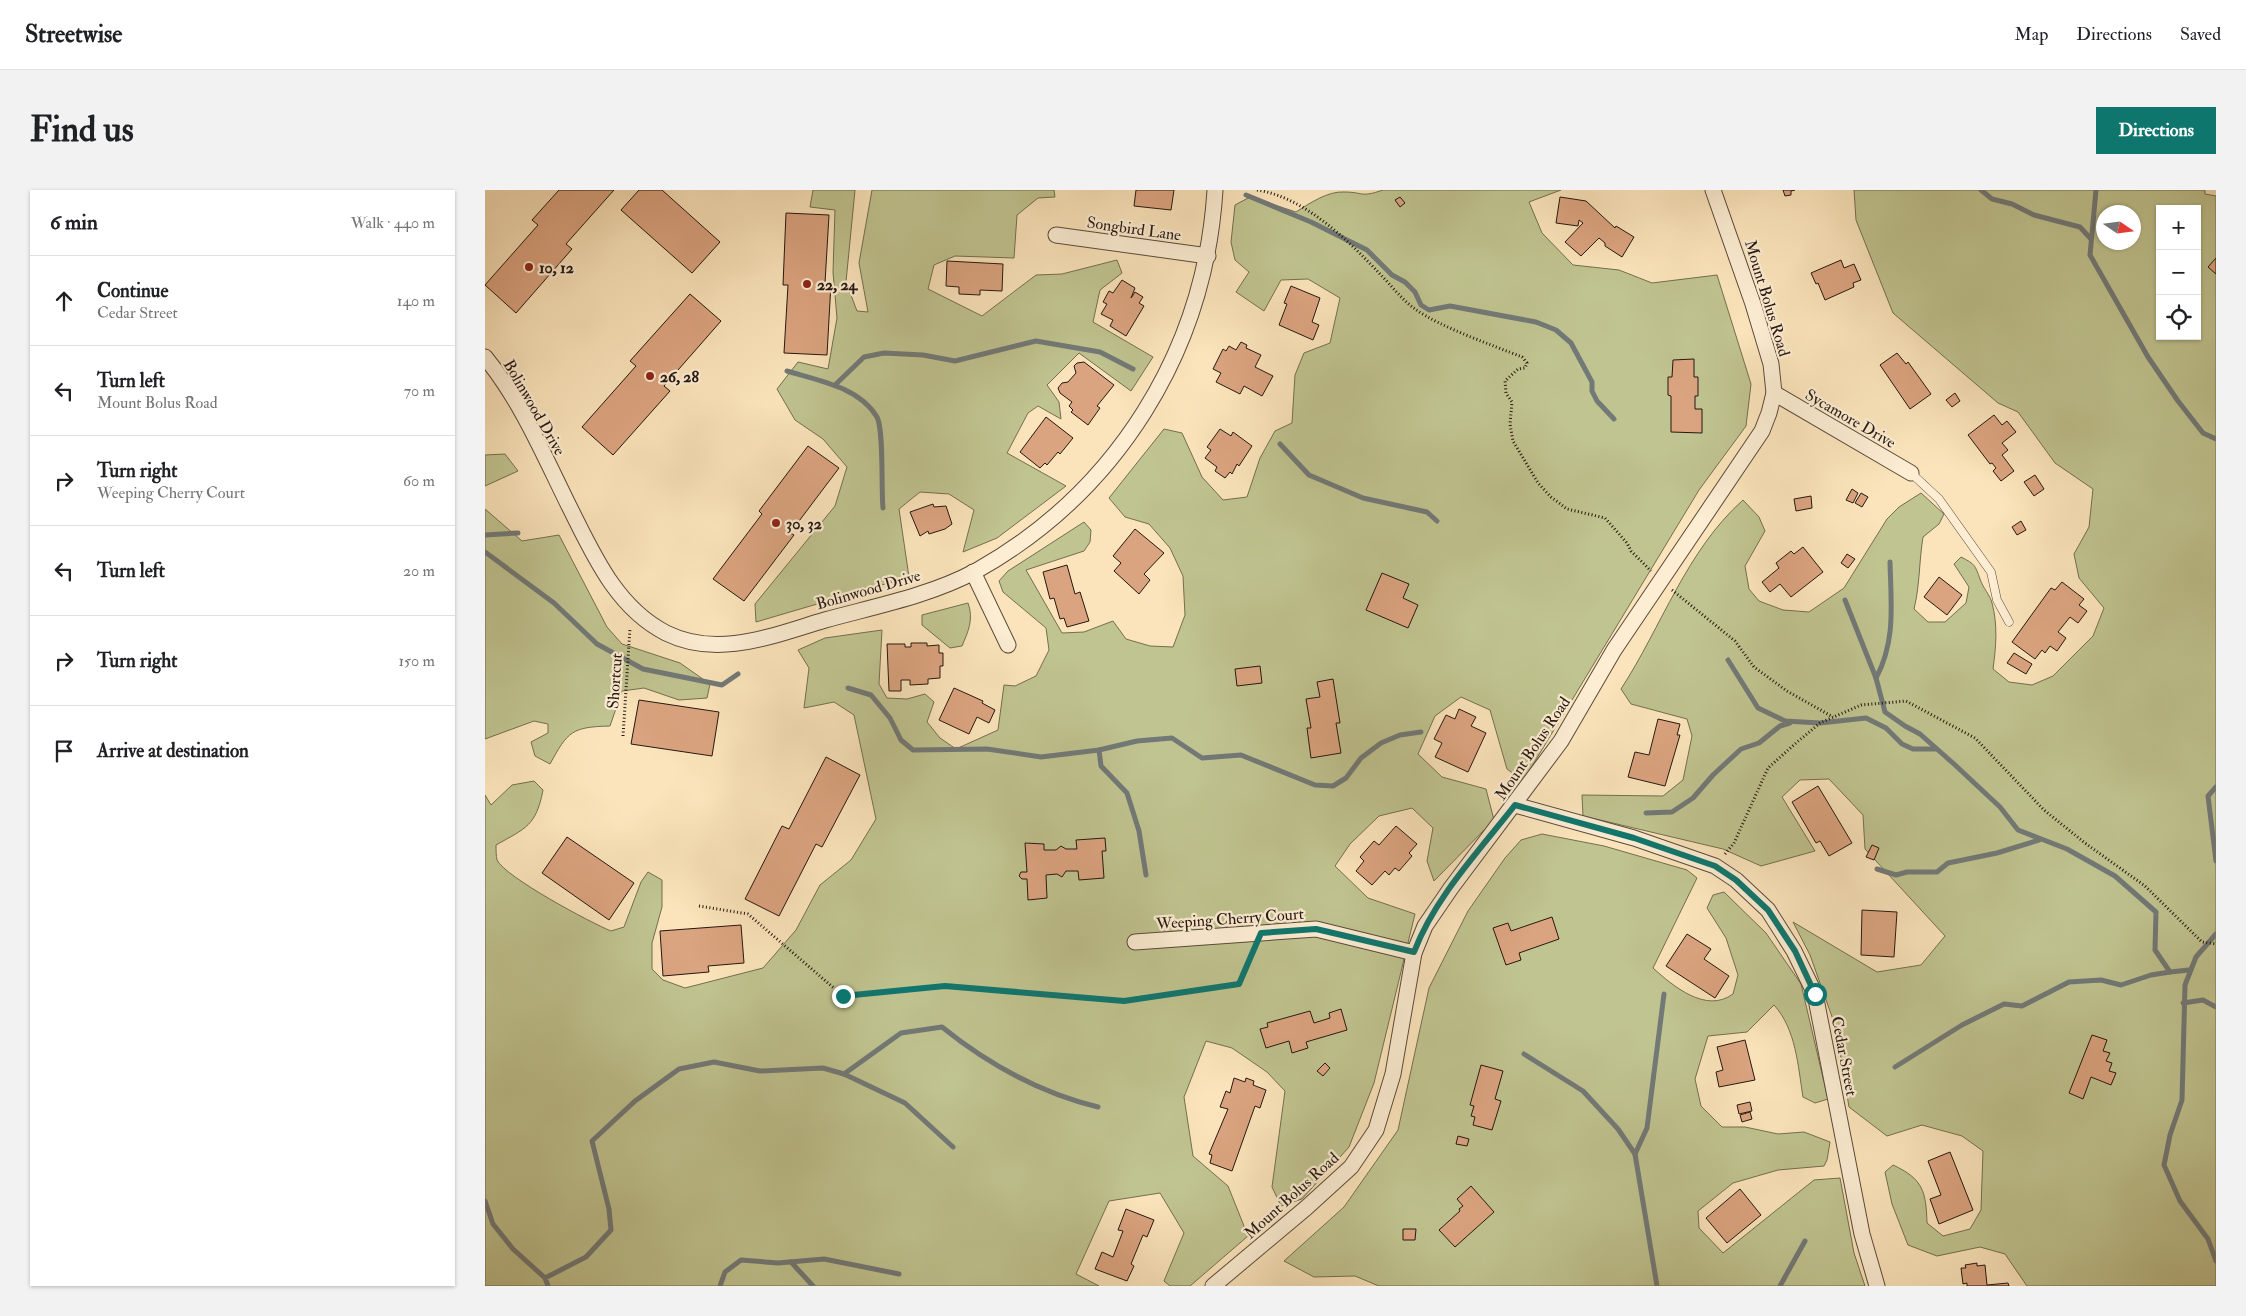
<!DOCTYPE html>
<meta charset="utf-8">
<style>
body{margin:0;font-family:"IM FELL Double Pica",serif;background:#f2f2f2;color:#202124}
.controls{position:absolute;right:15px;top:15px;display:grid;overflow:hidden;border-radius:0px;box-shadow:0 1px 4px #0004}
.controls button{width:45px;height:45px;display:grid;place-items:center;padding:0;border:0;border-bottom:1px solid #e0e0e0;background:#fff;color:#202124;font:25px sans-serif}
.compass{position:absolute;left:1611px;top:15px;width:45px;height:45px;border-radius:50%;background:#fff;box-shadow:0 1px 4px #0004;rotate:103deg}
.stop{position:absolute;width:15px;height:15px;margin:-11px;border:4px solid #0f766e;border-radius:50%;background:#fff}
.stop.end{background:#0f766e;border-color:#fff;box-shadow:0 1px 5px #0008}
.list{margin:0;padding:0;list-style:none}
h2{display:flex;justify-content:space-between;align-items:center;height:65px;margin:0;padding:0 20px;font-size:21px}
h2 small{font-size:16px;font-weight:400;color:#757577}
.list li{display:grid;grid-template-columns:32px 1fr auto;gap:15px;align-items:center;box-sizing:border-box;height:90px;padding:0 20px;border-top:1px solid #e0e0e0}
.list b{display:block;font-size:19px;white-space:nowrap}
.list p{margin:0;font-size:16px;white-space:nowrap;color:#757577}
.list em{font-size:16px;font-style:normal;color:#757577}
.icon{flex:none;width:28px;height:28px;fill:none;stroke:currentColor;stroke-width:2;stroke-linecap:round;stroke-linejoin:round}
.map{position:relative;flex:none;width:1731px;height:1096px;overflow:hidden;border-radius:0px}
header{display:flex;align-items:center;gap:30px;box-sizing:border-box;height:70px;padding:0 25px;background:#fff;border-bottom:1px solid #e0e0e0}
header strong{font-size:24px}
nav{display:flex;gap:28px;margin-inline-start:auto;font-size:18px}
.intro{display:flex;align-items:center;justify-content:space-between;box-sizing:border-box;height:120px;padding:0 30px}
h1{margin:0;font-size:35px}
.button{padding:12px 22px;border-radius:0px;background:#0f766e;color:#fff;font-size:18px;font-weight:700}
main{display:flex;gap:30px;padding:0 30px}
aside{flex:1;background:#fff;border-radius:0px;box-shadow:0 1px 4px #0004}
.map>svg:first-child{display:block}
.green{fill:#c0c490;stroke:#736e50;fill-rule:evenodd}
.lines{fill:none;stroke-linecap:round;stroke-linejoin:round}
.stream{stroke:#727977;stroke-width:5}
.building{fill:#dba480;stroke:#261710}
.service-casing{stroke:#5b4a3b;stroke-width:9}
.minor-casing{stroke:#5b4a3b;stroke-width:17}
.path{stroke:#261710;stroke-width:3;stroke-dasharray:1 2.5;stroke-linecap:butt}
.service{stroke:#fcedd3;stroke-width:8}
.minor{stroke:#fcedd3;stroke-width:15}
.route{stroke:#0f766e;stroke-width:6}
.poi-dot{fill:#8f2418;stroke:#fcedd3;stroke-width:2}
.labels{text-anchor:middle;stroke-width:4.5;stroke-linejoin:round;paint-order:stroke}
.street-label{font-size:16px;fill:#261710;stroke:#fcedd3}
.poi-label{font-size:16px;font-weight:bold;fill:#261710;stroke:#fcedd3;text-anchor:start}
</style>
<header>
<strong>Streetwise</strong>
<nav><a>Map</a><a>Directions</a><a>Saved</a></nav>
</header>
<div class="intro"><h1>Find us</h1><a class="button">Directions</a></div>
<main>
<aside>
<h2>6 min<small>Walk · 440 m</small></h2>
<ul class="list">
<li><svg class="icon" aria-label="ahead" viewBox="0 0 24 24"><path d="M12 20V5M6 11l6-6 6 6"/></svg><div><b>Continue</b><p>Cedar Street</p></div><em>140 m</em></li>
<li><svg class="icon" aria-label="left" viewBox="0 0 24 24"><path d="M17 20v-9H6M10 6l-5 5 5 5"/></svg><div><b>Turn left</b><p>Mount Bolus Road</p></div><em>70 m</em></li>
<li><svg class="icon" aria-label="right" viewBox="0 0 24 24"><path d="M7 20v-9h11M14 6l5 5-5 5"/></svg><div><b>Turn right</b><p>Weeping Cherry Court</p></div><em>60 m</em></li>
<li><svg class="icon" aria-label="left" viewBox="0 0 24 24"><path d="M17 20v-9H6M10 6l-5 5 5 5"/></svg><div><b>Turn left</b></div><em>20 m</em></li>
<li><svg class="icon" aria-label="right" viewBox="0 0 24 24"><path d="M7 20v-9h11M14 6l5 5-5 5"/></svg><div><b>Turn right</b></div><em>150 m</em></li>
<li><svg class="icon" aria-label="arrive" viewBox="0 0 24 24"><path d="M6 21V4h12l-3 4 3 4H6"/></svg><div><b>Arrive at destination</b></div></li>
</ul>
</aside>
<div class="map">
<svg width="1731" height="1096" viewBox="0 0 1731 1096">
<rect width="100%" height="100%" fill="#fbe4bb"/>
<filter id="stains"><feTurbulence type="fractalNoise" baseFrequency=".004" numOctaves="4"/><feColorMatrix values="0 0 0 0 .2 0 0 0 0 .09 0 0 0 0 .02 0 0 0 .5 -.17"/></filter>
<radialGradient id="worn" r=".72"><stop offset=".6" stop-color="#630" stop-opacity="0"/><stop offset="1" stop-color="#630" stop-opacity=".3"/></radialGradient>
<g class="green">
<path d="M328 0H370L361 92 372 121 383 122 374 73 387 0H569L570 7 553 8 532 25 529 68 470 66 449 75 443 99 497 126 551 85 577 84 632 70 637 83 615 100 608 132 668 167 646 201 594 163 562 195 574 212 576 229 553 216 543 223 522 263 581 296 512 348 478 362 489 320 464 304 435 302 414 319 424 387 271 432 270 414 350 316 362 277 338 249 310 230 292 199 313 172 343 179 352 128 348 82 350 20 325 17Z"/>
<path d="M898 0H1076L1044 12 1057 43 1088 75 1134 80 1167 93 1232 85 1266 194 1261 236 1214 300 1038 591 1022 579 1005 520 976 507 950 526 933 564 957 587 1001 599 1009 630 949 691 942 671 948 638 927 618 894 626 865 654 850 676 883 708 930 724 889 893 864 957 817 1009 796 1016 787 997 800 901 782 882 747 858 721 851 699 907 708 966 743 996 763 1046 705 1096H685L679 1091 699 1043 675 1003 624 1011 591 1084 614 1096H0V605L6 615 27 595 49 591 58 600C51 636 41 638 11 655 11 659 11 666 12 670 20 687 106 733 126 741L139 737 156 692 163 682 177 690V717L167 753V779L178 790 200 798 278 778 311 740 335 695 366 670 391 629 369 525 349 512 319 518 324 478 313 460 340 448 397 440 394 494 402 508 422 509 440 504 449 512 442 532 455 548 471 559 513 540 519 495 530 496 551 486 564 460 561 438 518 402 514 391 523 381 599 332 606 340 605 352 599 361 541 380 577 443 599 442 628 431 641 449 665 456 688 457 700 425 698 386 685 358 664 334 640 327 624 308 679 239 697 243 717 287 738 310 762 307 775 268 790 241 807 233 810 185 819 163 845 153 855 108 823 89 796 90 779 121 751 102 764 82 750 70 746 52 750 15 765 7 811 22C825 13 843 1 859 2 879 2 875 8 898 0Z"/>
<path d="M1369 0H1720V4L1731 6V1096H1542L1520 1064 1495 1057 1452 1066 1423 1055 1407 1014 1400 982 1408 975C1438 989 1441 1001 1442 1033L1458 1046 1485 1039 1496 1020 1498 961 1477 946 1437 935 1402 946 1364 917 1351 838 1325 765 1308 732 1392 782 1436 775 1460 746 1380 659 1378 625 1344 589 1315 590 1297 607 1330 661 1276 676 1238 659 1098 626 1097 605 1178 606 1198 590 1207 546 1202 529 1146 514 1136 499C1177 436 1201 361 1258 310L1274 327 1280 341 1260 376 1264 399 1274 411 1298 420 1324 422 1359 398 1402 329 1414 317 1436 303 1459 324 1454 334 1438 347C1434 371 1435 395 1429 419L1443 432H1460L1481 413 1484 397 1469 374 1476 367C1490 374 1490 375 1495 389 1498 398 1505 405 1507 413 1513 435 1511 457 1508 479L1524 492 1547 495 1568 486 1608 446 1619 418 1594 388 1589 364 1604 337 1608 299 1570 273 1533 222 1513 213 1408 123 1371 30ZM1675 19H1712V146H1675ZM1618 22H1648V52H1618Z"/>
<path d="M20 264 33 281 0 296V265Z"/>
<path d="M0 319 37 351 74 345 122 437 137 454 195 473 225 494 222 508 194 510 159 498 137 501 125 536C87 537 83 541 65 574L50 566 46 552 63 543V534L49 531 0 549Z"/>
<path d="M483 413C489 429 483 442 477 456L465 458 437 435V425Z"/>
<path d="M1057 644 1119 656 1202 680 1212 688 1168 778C1188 796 1221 824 1248 804L1253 785 1241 748 1222 718 1228 705 1239 702 1281 743 1316 794 1343 909 1330 913 1318 907C1313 876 1311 839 1289 815L1262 842 1223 846 1210 889 1216 916 1237 937H1260L1293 944 1319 942 1345 952 1342 970 1339 976 1293 980 1248 993 1213 1021 1214 1038 1238 1063 1329 990 1355 988 1369 1063 1380 1096H894L870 1086 829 1087 799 1071 859 1017 913 940 944 798 983 721 1020 668 1036 650Z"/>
</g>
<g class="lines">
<g class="stream">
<path d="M1496 0 1507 9 1527 14 1549 25 1595 37 1606 49"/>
<path d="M1611 0 1605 65 1663 167 1693 211 1718 243 1731 249"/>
<path d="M761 5 826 32 882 60 907 85 920 92 930 102 936 115 944 120 965 116 1051 132 1071 140 1086 153 1107 192V201L1112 211 1129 229"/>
<path d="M302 181C332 190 374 197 392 227 399 240 396 299 398 318"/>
<path d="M350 195 379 167 399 163 438 165 470 171 551 151 615 162 648 179"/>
<path d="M795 254 824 285 878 308 942 322 952 331"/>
<path d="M0 345 33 343"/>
<path d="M0 362 69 413 112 454 158 479 237 495 253 484"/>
<path d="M1405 372C1406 413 1411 451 1391 488L1400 522 1420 536 1435 544 1469 574 1515 617 1533 640 1582 659 1630 686 1671 722 1670 760 1685 782 1704 780"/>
<path d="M1360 410 1391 488"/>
<path d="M1243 470 1273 518 1300 531 1335 533 1381 528 1401 538 1417 554 1428 559H1450"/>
<path d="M363 498 386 505 405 528 416 550 428 560 502 559 556 567 614 560 652 551 687 548 717 568 756 565 830 595 848 596 861 588 876 568 896 553 915 545 936 542"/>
<path d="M614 560 616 576 642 603 654 641 661 685"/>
<path d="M1731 597 1723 606 1731 671"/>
<path d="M1161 623 1187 622 1208 608 1228 585 1256 559 1274 553 1295 536 1305 533"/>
<path d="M1392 679 1411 685 1422 682H1452L1463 673 1512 663 1554 650"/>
<path d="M1731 744 1711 767 1700 795 1697 910 1685 945 1679 975 1695 1011 1723 1049 1731 1071"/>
<path d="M1698 813 1718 810 1731 817"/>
<path d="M1039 864 1098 901 1133 939 1150 964"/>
<path d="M1410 877 1477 835 1519 814 1537 816 1584 792 1616 790 1636 795 1666 785 1685 782"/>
<path d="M359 884 416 843 457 837C503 874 555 903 613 917"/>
<path d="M0 1011 8 1034 28 1059 60 1088"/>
<path d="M306 1072 328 1096"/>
<path d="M63 1096 60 1088 101 1067 126 1040 124 1019 107 951 150 911 194 879 229 872 275 881 338 878 359 884 420 913 468 957"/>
<path d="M235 1096 240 1082 256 1070 293 1073 339 1069 414 1084"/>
<path d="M1172 1096 1150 964 1162 938 1179 804"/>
<path d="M1295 1096 1320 1051"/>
</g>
</g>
<g class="building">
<path d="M74 0H129L81 54 87 59 31 123 0 95 53 35 47 30Z"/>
<path d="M154 0H177L235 52 207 83 136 20Z"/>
<path d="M651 0H689L686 20 649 16Z"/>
<path d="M1298 0H1310L1306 1V5L1300 6Z"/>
<path d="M915 7 920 13 915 17 910 10Z"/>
<path d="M1075 7 1101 11 1130 38 1131 36 1149 47 1137 67 1120 56V53L1114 48 1096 66 1080 52 1098 33 1094 30 1093 36 1071 33Z"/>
<path d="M301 23 344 25 340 93H346L342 165 299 163 303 95H298Z"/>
<path d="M1731 68V84L1723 77Z"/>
<path d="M1356 70 1359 78 1369 74 1376 90 1368 93 1369 97 1340 110 1333 93 1331 94 1326 83Z"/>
<path d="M462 71 518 74 517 101 495 100V105L474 104V97L461 96Z"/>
<path d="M637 90 650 98 646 108 650 102 658 107 654 113 659 116 641 146 625 136 628 130 616 124 622 114 618 112 624 101 628 103Z"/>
<path d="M806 96 835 108 827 132 834 135 828 150 794 135 802 114 799 113Z"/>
<path d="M205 104 236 131 179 196 185 201 128 265 97 237 151 176 145 171Z"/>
<path d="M756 152 762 155 761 158 776 165 770 177 788 186 777 206 759 196 755 204 731 192 736 183 728 179 738 159 741 161 744 156 751 160Z"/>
<path d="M1412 163 1421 174 1423 172 1446 204 1425 219 1395 175Z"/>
<path d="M1209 169V187H1213V206H1210V219H1217V243L1186 242V206L1183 205V187H1187L1188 170Z"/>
<path d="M599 172 629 195 612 216 615 218 603 235 586 222 588 220 584 216 587 212 575 203 573 198 577 193 583 192 591 183 589 176 592 173Z"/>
<path d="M1470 203 1475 211 1467 217 1461 210Z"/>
<path d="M1509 225 1517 235 1522 231 1531 242 1517 253 1523 260 1517 265 1529 281 1516 291 1508 281 1511 278 1507 273 1505 274 1483 245Z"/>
<path d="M561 227 588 248 575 264 573 262 562 275 560 273 555 278 535 262Z"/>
<path d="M735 239 746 246 748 242 767 256 754 276 752 274 747 284 745 282 740 288 730 281 732 277 720 268 726 260 722 257Z"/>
<path d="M323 256 354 278 305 343 309 345 259 411 228 389 277 324 274 321Z"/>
<path d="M1550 285 1559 299 1549 306 1539 292Z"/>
<path d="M1367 299 1373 303 1368 313 1361 310Z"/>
<path d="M1376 303 1383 307 1377 317 1370 313Z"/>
<path d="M1326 306 1327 318 1311 321 1309 309Z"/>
<path d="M448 314 449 317 461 316 467 334 460 339 444 344 443 341 435 346 425 322Z"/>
<path d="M1536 331 1541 340 1532 345 1527 337Z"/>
<path d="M650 339 679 363 659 384 665 390 654 404 629 381 636 373 628 366Z"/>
<path d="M1318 357 1338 382 1306 407 1295 394 1285 402 1277 392 1294 378 1291 373 1306 361 1309 364Z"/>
<path d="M1362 364 1370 369 1363 378 1356 373Z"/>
<path d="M582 375 590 404 595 402 604 431 582 437 579 428 575 429 569 408 565 409 558 382Z"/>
<path d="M897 383 924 394 918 408 933 415 923 438 881 420Z"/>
<path d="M1454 387 1477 405 1462 425 1439 407Z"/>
<path d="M1577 392 1599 409 1594 415 1602 421 1593 433 1585 427 1573 442 1581 448 1572 461 1565 456 1560 463 1557 460 1550 469 1527 452 1566 398 1570 400Z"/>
<path d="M426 453H442V456L454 455V463H458V476H455V488L443 489V494L425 495V490H416V501H404L402 454H420V457H426Z"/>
<path d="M1529 463 1547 474 1541 484 1522 473Z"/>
<path d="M775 476 777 493 752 496 750 479Z"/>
<path d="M848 489 855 533H851L856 563 826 568 822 538H826L821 509 835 507 832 492Z"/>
<path d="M469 498 498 511 497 513 510 520 504 533 492 527 484 544 454 530Z"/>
<path d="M154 510 234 522 227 566 146 554Z"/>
<path d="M974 519 991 527 986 536 1001 543 983 582 950 567 957 553 949 549 961 525 970 529Z"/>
<path d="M1173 529 1195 534 1192 545H1195L1180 596 1143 587 1150 562 1164 565Z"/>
<path d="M341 567 375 585 337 657 331 654 294 726 260 709 297 636 304 639Z"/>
<path d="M1333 596 1367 653 1344 666 1335 651 1331 653 1307 612Z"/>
<path d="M911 636 932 654 924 663 927 666 914 681 910 678 904 685 900 681 887 695 871 681 879 671 875 667 889 651 894 655Z"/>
<path d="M82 647 149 693 124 730 57 683Z"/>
<path d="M620 648 621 661H617L619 688 594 690 593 681H581L577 687 572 684 561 685 562 708 543 710 542 689H537L534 686 536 682H542L540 653 559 654V660H571L576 656 581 659H592L591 650Z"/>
<path d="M1387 655 1394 658 1389 670 1381 667Z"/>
<path d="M1377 720 1412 722 1409 767 1376 765Z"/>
<path d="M1067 727 1074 749 1034 763 1036 770 1021 775 1008 738 1023 733 1026 741Z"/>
<path d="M256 735 259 773 223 776 224 782 178 786 175 741Z"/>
<path d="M1202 744 1226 759 1219 769 1244 786 1230 808 1181 776Z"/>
<path d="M856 819 862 840 821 852 823 858 807 863 804 851 781 858 775 839 783 837 782 833 825 821 829 833 845 828 844 823Z"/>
<path d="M1607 845 1622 850 1618 861 1625 863 1621 871 1627 873 1624 881 1631 883 1626 895 1606 887 1598 909 1584 903Z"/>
<path d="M1260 850 1270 890 1234 897 1231 882 1238 880 1232 857Z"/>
<path d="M840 873 845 878 838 886 832 881Z"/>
<path d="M996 875 1018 881 1010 909 1016 911 1007 940 988 935 990 927 986 926 989 916 985 915Z"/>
<path d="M749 888 760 892 761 888 769 891 768 895 781 900 775 918 770 916 747 981 725 973 727 965 724 964 743 919 735 917 741 901 745 903Z"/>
<path d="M1265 912 1267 921 1254 924 1252 915Z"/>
<path d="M1265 922 1267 929 1257 932 1255 925Z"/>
<path d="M973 946 984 949 982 956 971 954Z"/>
<path d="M1465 962 1488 1020 1454 1034 1445 1009 1456 1005 1443 971Z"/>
<path d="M986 996 1009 1022 970 1057 954 1040 975 1021 974 1019 978 1016 972 1009Z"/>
<path d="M1255 999 1276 1025 1242 1053 1221 1028Z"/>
<path d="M641 1019 669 1030 662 1047 658 1045 646 1074 649 1076 642 1091 610 1079 617 1062 628 1067 638 1041 633 1040Z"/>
<path d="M918 1039H931L930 1050H918Z"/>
<path d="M1492 1073V1076L1500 1075 1502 1095 1523 1093 1524 1096H1482V1093L1478 1094 1476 1078H1481L1480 1075Z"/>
</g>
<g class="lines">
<g class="service-casing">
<path id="service" d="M1426 283 1454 309 1506 382 1512 410 1524 432"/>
</g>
<g class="minor-casing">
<g id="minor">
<path d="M571 45 723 66"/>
<path d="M0 167C37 212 60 268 86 320 109 366 132 418 181 443 233 469 289 445 340 430 391 416 444 406 491 381 632 302 720 161 730 0"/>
<path d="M1289 203 1426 283"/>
<path d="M488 382 523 455"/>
<path d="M1030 615 1149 648 1230 676 1251 690 1283 720 1309 761 1330 804 1377 1044 1392 1096"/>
<path d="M650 752 831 739 929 763"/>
<path d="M728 1096 821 1018 866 977 891 940 908 884 929 763 940 736 966 698 1076 551 1129 460 1277 241 1284 223 1289 203 1286 174 1268 114 1228 0"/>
</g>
</g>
<g class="path">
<path d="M772 0C819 7 863 50 895 84 906 95 917 110 930 119 955 137 1007 155 1037 167L1042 173 1040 178 1033 179 1020 191 1021 203 1027 212 1025 234 1028 251 1053 293 1066 307 1082 319 1120 328 1142 353 1146 361 1166 381"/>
<path d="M1187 400 1250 451 1269 477 1302 501 1348 527"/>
<path d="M138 546 145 438"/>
<path d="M1240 664 1249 653 1283 578 1311 553 1335 533 1376 515 1421 511 1490 548 1559 620 1600 653 1660 696 1717 752 1731 754"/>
<path d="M214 716 263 724 358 806 460 796 639 811 754 794 769 759"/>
</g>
<use href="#service" class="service"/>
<use href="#minor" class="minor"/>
</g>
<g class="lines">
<path class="route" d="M358 806 460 796 639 811 754 794 776 743 831 739 929 762C950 707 994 661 1030 615L1149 648 1230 676 1251 690 1283 720 1310 761 1330 804"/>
</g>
<g class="poi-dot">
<circle cx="44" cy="77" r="5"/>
<circle cx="322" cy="94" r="5"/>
<circle cx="165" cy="186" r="5"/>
<circle cx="291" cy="333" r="5"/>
</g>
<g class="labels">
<g class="street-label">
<text transform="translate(649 38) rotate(8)" y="6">Songbird Lane</text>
<text transform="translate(1283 108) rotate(73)" y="6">Mount Bolus Road</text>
<text transform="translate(50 217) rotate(60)" y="6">Bolinwood Drive</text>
<text transform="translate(1366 228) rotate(30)" y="6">Sycamore Drive</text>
<text transform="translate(383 399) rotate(-16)" y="6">Bolinwood Drive</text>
<text transform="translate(129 491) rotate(-86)" y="6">Shortcut</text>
<text transform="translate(1047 558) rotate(-56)" y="6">Mount Bolus Road</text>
<text transform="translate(745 728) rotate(-4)" y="6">Weeping Cherry Court</text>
<text transform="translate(1360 866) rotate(79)" y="6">Cedar Street</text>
<text transform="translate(806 1005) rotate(-42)" y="6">Mount Bolus Road</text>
</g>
<g class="poi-label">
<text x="54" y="83">10, 12</text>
<text x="332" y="100">22, 24</text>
<text x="175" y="192">26, 28</text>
<text x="301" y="339">30, 32</text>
</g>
</g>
<rect width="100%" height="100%" filter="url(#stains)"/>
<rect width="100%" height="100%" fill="url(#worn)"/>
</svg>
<div class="controls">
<button>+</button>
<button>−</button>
<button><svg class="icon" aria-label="locate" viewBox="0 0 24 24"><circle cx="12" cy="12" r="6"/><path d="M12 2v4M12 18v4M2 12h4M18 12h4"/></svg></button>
</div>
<svg class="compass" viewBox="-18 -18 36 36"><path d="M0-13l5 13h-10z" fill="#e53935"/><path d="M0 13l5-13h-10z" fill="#757577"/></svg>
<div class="stop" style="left:1330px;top:804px"></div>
<div class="stop end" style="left:358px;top:806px"></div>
</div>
</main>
